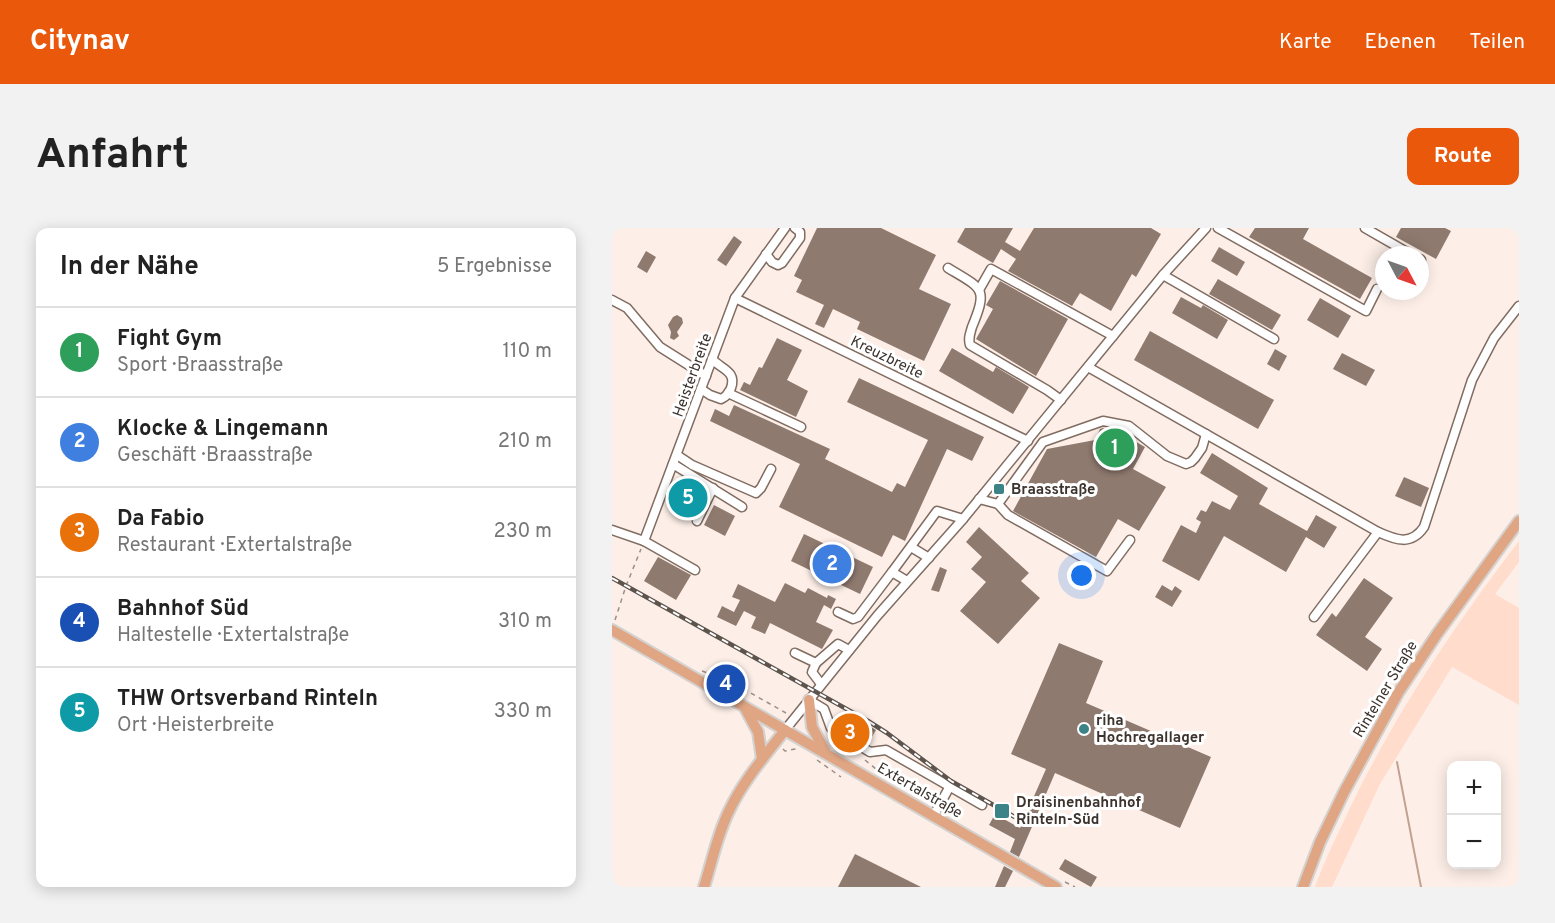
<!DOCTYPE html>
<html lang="de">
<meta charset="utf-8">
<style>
body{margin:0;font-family:Overpass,sans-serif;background:#f2f2f2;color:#222}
.controls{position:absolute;right:18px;bottom:18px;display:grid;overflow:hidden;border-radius:12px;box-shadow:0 3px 15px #0003}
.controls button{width:54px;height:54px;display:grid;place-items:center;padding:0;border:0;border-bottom:2px solid #e0e0e0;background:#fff;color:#222;font:30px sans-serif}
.compass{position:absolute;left:763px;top:18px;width:54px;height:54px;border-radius:50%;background:#fff;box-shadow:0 3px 15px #0003;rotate:131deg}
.you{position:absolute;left:470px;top:348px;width:21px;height:21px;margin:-15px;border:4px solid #fff;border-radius:50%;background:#1a73e8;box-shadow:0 0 0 9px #1a73e833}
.badge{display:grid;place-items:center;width:39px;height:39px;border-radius:50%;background:#ea580c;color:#fff;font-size:20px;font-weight:700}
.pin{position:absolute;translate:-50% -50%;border:3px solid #fff;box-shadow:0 2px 6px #0006}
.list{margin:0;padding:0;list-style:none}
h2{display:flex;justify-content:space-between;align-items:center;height:78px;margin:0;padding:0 24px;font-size:26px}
h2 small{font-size:20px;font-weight:400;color:#767676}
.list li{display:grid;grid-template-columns:39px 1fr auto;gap:18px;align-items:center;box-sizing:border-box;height:90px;padding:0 24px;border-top:2px solid #e0e0e0}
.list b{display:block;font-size:22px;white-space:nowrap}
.list p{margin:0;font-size:20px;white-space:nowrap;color:#767676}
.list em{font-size:20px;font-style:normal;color:#767676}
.map{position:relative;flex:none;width:907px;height:659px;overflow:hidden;border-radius:12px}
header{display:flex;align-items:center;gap:36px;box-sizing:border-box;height:84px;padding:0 30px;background:#ea580c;color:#fff}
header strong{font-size:28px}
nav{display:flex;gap:33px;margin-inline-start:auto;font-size:21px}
.intro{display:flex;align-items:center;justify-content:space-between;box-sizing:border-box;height:144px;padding:0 36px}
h1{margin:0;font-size:42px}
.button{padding:15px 27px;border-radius:12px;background:#ea580c;color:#fff;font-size:21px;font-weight:700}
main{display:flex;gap:36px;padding:0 36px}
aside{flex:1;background:#fff;border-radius:12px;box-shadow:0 3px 15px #0003}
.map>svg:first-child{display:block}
.green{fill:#ffdccb}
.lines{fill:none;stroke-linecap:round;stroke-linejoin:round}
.stream{stroke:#c3a18f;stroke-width:2}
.building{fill:#8f7a6f}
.minor-casing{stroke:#806c61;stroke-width:11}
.major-casing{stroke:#d4d2d1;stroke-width:14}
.path{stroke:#9a8f89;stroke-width:1.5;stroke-dasharray:4.5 4.5;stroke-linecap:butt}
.minor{stroke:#fff;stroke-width:8}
.major{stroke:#e0a684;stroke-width:10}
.rail-casing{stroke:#5e544e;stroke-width:4.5}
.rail{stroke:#fff;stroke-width:2;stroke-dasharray:7;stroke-linecap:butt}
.poi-dot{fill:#3b8386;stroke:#fff;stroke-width:2}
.labels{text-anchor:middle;stroke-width:6;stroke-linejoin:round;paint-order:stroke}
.street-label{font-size:15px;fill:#3c332e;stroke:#fff}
.poi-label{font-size:15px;font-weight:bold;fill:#3c332e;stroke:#fff;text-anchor:start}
</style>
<header>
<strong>Citynav</strong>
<nav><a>Karte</a><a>Ebenen</a><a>Teilen</a></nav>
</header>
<div class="intro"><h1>Anfahrt</h1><a class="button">Route</a></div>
<main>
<aside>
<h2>In der Nähe<small>5 Ergebnisse</small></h2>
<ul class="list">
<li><span class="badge" style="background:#2e9e5b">1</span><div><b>Fight Gym</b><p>Sport · Braasstraße</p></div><em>110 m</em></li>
<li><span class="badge" style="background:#3f7fe0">2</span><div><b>Klocke &amp; Lingemann</b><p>Geschäft · Braasstraße</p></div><em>210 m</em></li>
<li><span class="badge" style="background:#e8710a">3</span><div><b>Da Fabio</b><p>Restaurant · Extertalstraße</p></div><em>230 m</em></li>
<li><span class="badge" style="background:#1a4fb4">4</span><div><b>Bahnhof Süd</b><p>Haltestelle · Extertalstraße</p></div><em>310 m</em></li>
<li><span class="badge" style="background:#0f9aa8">5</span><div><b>THW Ortsverband Rinteln</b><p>Ort · Heisterbreite</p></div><em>330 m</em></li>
</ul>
</aside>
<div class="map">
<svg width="907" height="659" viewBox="0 0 907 659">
<rect width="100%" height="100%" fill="#fdefe8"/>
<path class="green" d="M907 313V334L883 366 907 380V477L840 439 768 556 720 659H703C713 631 726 606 738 580 784 484 843 397 907 313Z"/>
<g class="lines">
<path class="stream" d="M785 534 809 659"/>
</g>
<g class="building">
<path d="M205 0H269L324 27 307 61 339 76 312 133 245 101 248 94 221 81 212 100 203 96 212 77 184 64 190 52 182 48Z"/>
<path d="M353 0H401L393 14 408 23 422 0H539L549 6 524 49 520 46 499 83 468 65 460 78 396 43 404 31 389 21 381 35 345 14Z"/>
<path d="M643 0H697L691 11 760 50 748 71 637 9Z"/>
<path d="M789 0H833L839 3 824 31 784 9Z"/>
<path d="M122 8 130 14 114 38 105 32Z"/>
<path d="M607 19 633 34 625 48 599 33Z"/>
<path d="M34 23 44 29 35 45 25 39Z"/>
<path d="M606 51 669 87 660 102 597 66Z"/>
<path d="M388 53 456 91 424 148 364 111 381 81 374 77Z"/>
<path d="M569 69 589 80 591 77 616 92 605 111 560 85Z"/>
<path d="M708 70 739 88 726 110 695 92Z"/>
<path d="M65 87 70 90 71 95 65 104 67 108 62 112 58 110 59 104 56 97 61 89Z"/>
<path d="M538 103 662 172 646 201 522 132Z"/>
<path d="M165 110 190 122 175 152 196 163 184 189 128 162 132 154 138 157 147 139 150 140Z"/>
<path d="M340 120 381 144 384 139 417 159 401 186 327 143Z"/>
<path d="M663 121 675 128 667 143 655 136Z"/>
<path d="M730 125 763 142 754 158 721 141Z"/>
<path d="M247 150 372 209 360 233 335 221 293 313 281 307 270 329 167 279 188 236 98 193 103 181 117 188 122 177 218 221 213 231 280 264 285 255 293 259 316 212 235 174Z"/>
<path d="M491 200 501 201 533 219 521 241 554 259 527 303 506 291 484 329 401 283 435 221 483 212 488 201Z"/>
<path d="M600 225 656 260 647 276 695 303 704 287 725 299 712 320 694 309 674 344 612 308 587 353 550 333 569 297 584 305 589 294 584 291 589 282 594 284 600 273 618 282 626 268 588 245Z"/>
<path d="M792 249 817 260 809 279 783 268Z"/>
<path d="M76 253 90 261 75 290 61 282Z"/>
<path d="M102 277 123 288 113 308 92 297Z"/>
<path d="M367 299 417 345 409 353 428 370 386 416 348 383 374 354 359 341 370 329 354 314Z"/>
<path d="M192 306 261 339 248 366 179 333Z"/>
<path d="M46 329 79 347 64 372 32 353Z"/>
<path d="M328 339 335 342 327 364 319 362Z"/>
<path d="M752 350 781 370 753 409 770 421 755 443 704 407 720 385 724 389Z"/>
<path d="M173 355 193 365 196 360 215 370 216 367 224 371 219 381 212 377 204 394 221 402 210 421 158 395 153 406 139 400 144 389 132 383 124 398 105 389 110 378 122 384 128 372 120 369 126 356 163 374Z"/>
<path d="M550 357 560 363 563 358 570 363 560 379 543 369Z"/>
<path d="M447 415 491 433 474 475 599 529 568 600 443 545 407 629 398 624 403 611 377 597 383 586 408 600 434 541 399 526Z"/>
<path d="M238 487 264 502 256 515 231 500Z"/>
<path d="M243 626 309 659H226Z"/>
<path d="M453 631 485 649 479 659 447 641Z"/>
<path d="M392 638 401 643 393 659H383Z"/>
</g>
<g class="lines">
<g class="minor-casing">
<g id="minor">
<path d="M606 0 754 83 765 61"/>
<path d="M753 0 800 27"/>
<path d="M154 26 160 34 166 37 170 35 188 10V4L183 0"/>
<path d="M808 31 809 32"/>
<path d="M336 40C371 61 376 60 360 99 358 106 356 110 358 117L435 162 449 172"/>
<path d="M551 47 662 111"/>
<path d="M367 62 379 41 501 108"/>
<path d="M123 70 416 213"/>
<path d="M0 72 15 80 48 119 94 148"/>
<path d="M476 139 766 304C784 312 799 318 812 299L860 152 882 110 907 78"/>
<path d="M89 161 98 167 109 171C115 168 116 166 119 160 125 143 109 141 100 131"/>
<path d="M116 165 189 199"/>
<path d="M65 227 80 237 144 265 149 260 159 241"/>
<path d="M61 236 130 279"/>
<path d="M367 271 386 276 431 214 491 193 517 198 555 228 574 236 579 234 583 230 590 220 594 206"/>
<path d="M386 276 396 287 495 343 518 312"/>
<path d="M85 293 101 260"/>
<path d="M0 302 32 313 83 342"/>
<path d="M32 313 123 70 173 0"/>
<path d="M299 319 317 330"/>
<path d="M295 353 280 344 325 283 351 291"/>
<path d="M226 384 241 391 246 389 280 344"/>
<path d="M702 389 766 304"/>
<path d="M183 425 204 435 226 416 237 422"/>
<path d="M204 435 200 444 209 456"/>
<path d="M197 472 212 481 219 500 258 524 274 522 370 577"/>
<path d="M173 502 265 388 351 291 551 47 594 0"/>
<path d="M322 587 338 558"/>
</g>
</g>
<g class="major-casing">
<g id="major">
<path d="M0 402 444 659"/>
<path d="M197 472 200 499 213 523"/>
<path d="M133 480 146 504 150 531"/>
<path d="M92 659C100 634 105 607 117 583 131 553 153 528 173 502"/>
<path d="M691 659 708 614 732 564 786 465 825 406 907 293"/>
</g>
</g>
<g class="path">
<path d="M3 392 14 358 29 321"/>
<path d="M90 443 114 451 174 485"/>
<path d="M218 510 242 524"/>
<path d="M171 521 173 523 183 521 185 519"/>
<path d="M205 532 229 549"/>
<path d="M253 532 275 550"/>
<path d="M453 654 463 659"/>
</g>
<use href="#minor" class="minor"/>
<use href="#major" class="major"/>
<g class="rail-casing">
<path id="rail" d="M0 350 256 493 275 505 339 553 408 592"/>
</g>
<use href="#rail" class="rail"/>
</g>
<g class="poi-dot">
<rect x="381" y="255" width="12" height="12" rx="3"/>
<circle cx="472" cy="501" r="6"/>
<rect x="382" y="575" width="16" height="16" rx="3"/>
</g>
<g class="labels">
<g class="street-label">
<text transform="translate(275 129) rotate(26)" y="5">Kreuzbreite</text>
<text transform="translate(80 147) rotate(-70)" y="5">Heisterbreite</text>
<text transform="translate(773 461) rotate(-59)" y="5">Rintelner Straße</text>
<text transform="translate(308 562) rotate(30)" y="5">Extertalstraße</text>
</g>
<g class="poi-label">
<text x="399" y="266">Braasstraße</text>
<text x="484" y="497">riha<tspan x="484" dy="17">Hochregallager</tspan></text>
<text x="404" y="579">Draisinenbahnhof<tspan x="404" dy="17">Rinteln-Süd</tspan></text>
</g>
</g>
</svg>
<div class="controls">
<button>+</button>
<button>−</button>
</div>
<svg class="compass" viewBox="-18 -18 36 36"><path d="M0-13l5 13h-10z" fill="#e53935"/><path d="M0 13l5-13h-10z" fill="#767676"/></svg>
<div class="you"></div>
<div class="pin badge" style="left:503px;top:220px;background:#2e9e5b">1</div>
<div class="pin badge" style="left:220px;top:336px;background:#3f7fe0">2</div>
<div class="pin badge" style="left:238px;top:505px;background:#e8710a">3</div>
<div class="pin badge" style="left:114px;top:456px;background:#1a4fb4">4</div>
<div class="pin badge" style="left:76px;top:270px;background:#0f9aa8">5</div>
</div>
</main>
